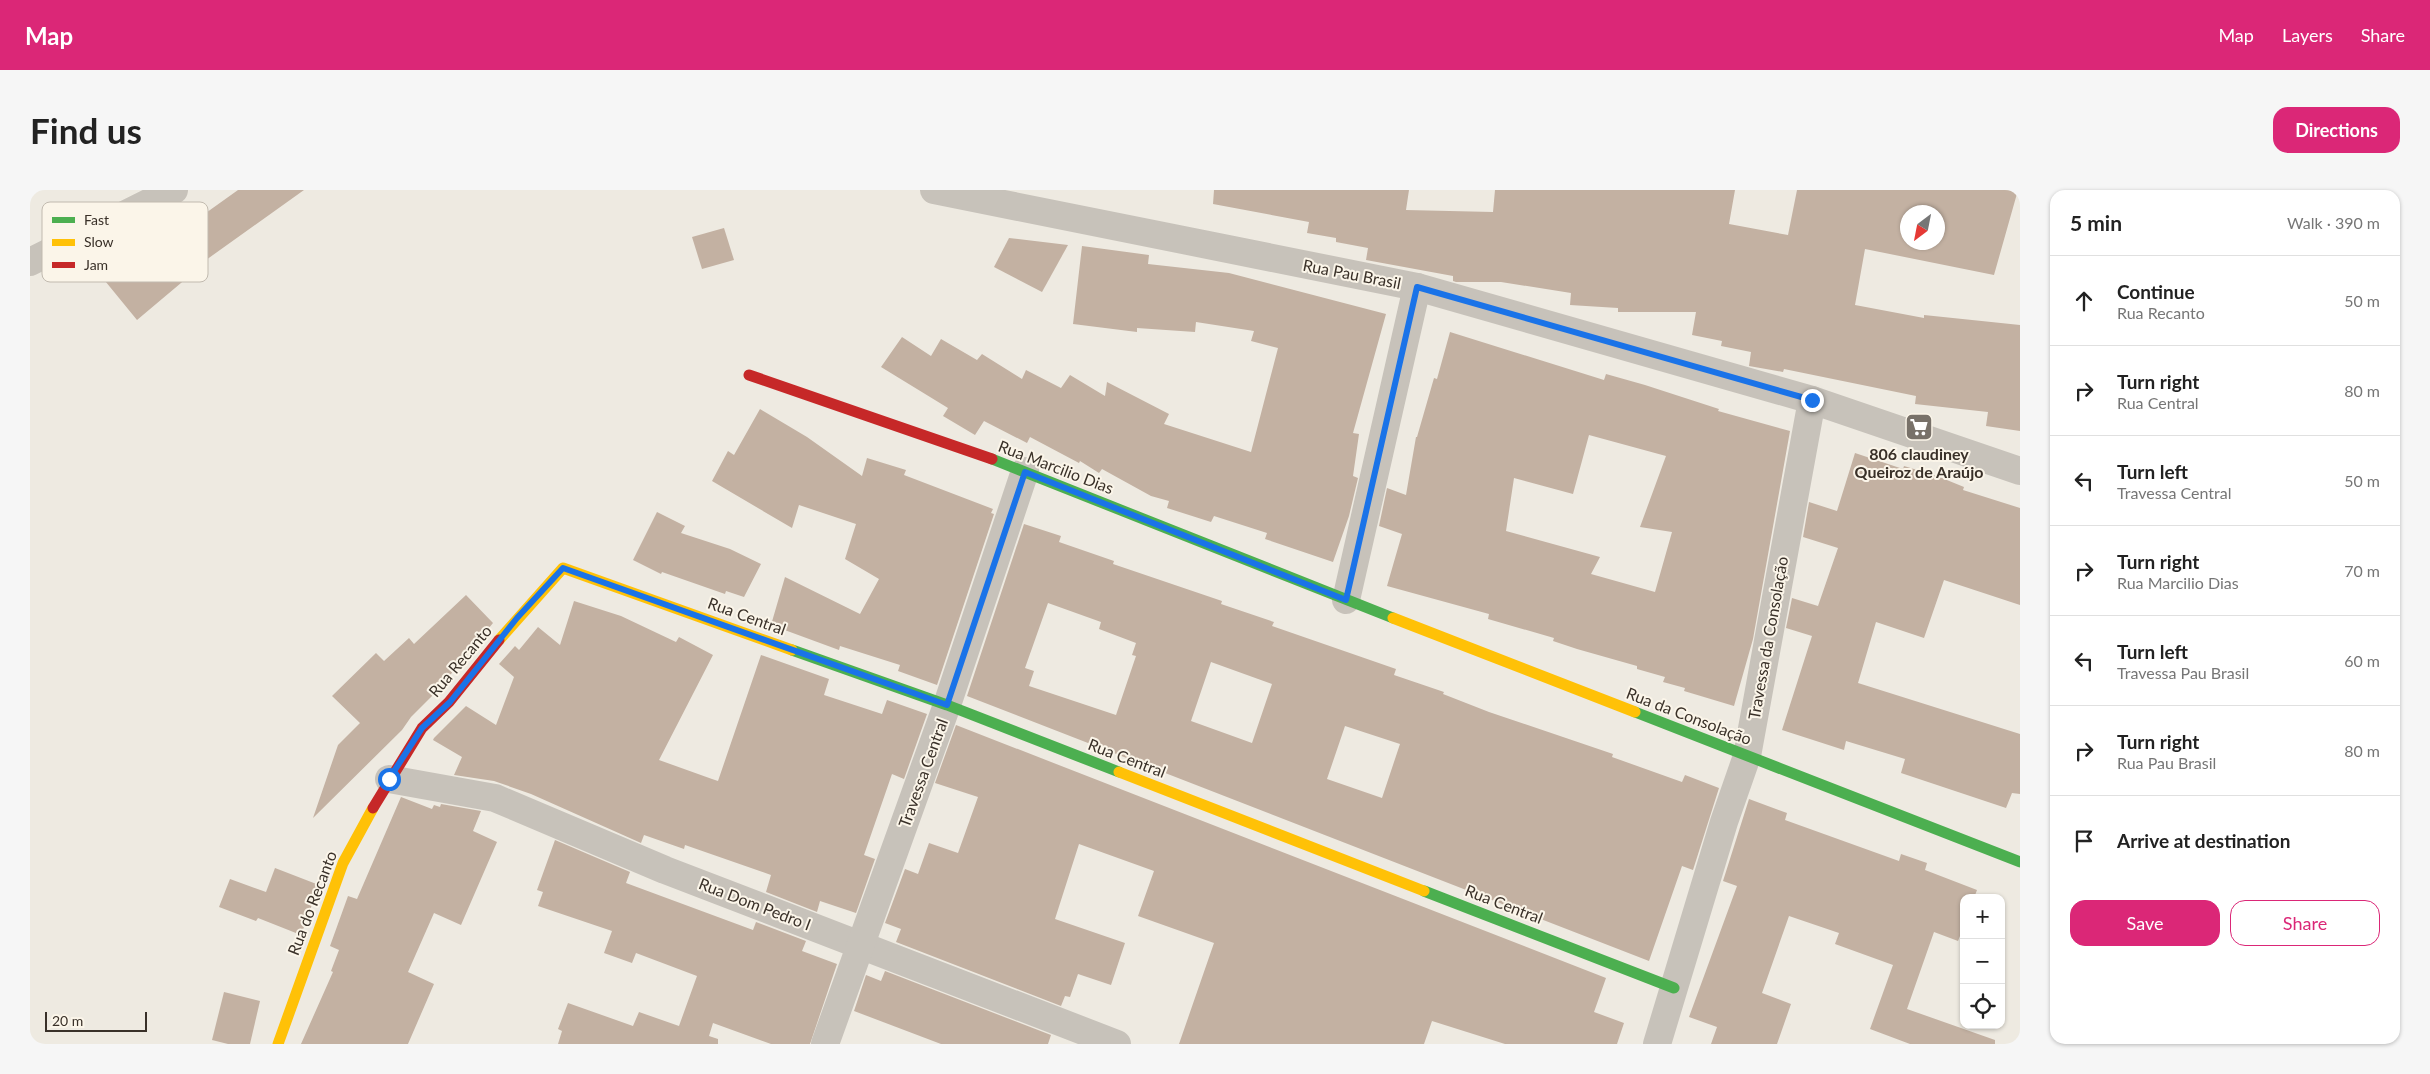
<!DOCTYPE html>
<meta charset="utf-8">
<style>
body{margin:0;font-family:Lato,sans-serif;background:#f6f6f6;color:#222}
.controls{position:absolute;right:15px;bottom:15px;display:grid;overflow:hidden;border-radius:10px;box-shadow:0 1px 4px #0004}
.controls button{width:45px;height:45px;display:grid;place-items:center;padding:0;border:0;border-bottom:1px solid #e0e0e0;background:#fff;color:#222;font:25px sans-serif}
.compass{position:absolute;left:1870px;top:15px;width:45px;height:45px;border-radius:50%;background:#fff;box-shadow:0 1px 4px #0004;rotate:212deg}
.scale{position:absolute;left:15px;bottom:12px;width:102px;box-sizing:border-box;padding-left:5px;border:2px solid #393028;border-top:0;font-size:14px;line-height:18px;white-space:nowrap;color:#393028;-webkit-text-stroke:4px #fbf5e9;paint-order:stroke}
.stop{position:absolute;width:15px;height:15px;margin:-11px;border:4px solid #1a73e8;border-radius:50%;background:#fff}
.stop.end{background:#1a73e8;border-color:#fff;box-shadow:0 1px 5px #0008}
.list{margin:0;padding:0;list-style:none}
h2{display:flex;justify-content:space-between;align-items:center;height:65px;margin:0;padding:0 20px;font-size:21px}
h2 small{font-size:16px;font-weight:400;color:#767676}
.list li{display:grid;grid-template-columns:32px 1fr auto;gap:15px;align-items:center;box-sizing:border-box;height:90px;padding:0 20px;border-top:1px solid #e0e0e0}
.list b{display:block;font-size:19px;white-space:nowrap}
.list p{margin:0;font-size:16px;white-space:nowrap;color:#767676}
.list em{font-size:16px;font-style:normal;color:#767676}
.actions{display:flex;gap:10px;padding:15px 20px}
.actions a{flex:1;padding:11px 0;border:1px solid #db2777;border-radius:15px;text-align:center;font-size:18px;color:#db2777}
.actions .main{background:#db2777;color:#fff}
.icon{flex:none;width:28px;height:28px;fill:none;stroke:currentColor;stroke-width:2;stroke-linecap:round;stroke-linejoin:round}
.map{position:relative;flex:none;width:1990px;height:854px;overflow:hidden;border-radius:15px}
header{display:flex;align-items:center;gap:30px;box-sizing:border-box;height:70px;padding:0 25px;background:#db2777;color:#fff}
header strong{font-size:24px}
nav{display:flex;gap:28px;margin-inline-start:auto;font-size:18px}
.intro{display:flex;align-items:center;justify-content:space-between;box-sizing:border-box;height:120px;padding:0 30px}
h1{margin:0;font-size:35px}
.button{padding:12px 22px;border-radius:15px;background:#db2777;color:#fff;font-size:18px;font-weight:700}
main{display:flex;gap:30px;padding:0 30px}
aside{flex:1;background:#fff;border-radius:15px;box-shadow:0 1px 4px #0004}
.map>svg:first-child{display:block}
.building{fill:#c3b1a2;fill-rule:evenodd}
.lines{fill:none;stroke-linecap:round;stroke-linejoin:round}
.street{stroke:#c7c2ba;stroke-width:28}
.fast{stroke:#4caf50;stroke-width:11}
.slow{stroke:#ffc107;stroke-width:11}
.jam{stroke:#c62828;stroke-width:11}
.route{stroke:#1a73e8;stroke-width:6}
.labels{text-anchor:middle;stroke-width:4;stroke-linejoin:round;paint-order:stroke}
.street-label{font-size:16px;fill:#393028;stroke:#fbf5e9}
.poi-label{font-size:16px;font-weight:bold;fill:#393028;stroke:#fbf5e9}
.key{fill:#fbf5e9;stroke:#c1baaf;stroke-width:1}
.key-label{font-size:14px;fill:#393028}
</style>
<header>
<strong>Map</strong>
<nav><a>Map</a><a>Layers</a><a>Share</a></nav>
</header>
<div class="intro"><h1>Find us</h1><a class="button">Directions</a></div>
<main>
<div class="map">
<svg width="1990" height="854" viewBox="0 0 1990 854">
<rect width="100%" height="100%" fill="#eeeae1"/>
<g class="building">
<path d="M208 0H274L169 75 170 77 107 130 71 86 106 57 115 68 165 28 166 30Z"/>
<path d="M1184 0H1379L1376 20 1463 22 1465 0H1705L1699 34 1758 45 1767 0H1988L1964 85 1835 59 1825 115 1894 128V125L1990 135V241L1956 236 1958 222 1885 214 1886 206 1754 179 1753 182 1719 176 1721 162 1691 156 1692 151 1662 145 1666 122H1588V118L1540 115 1541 103 1471 92H1426L1423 91V86L1336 70 1338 58 1306 52V48L1277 43 1279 32 1183 14ZM1878 22H1908V52H1878Z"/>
<path d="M694 38 704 70 672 79 662 47Z"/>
<path d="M979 48 1038 55 1012 102 964 77Z"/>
<path d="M1052 56 1119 65 1118 74 1199 83 1356 124 1323 243 1329 244 1323 286 1328 288 1319 326 1303 372 1235 349 1237 343 1184 326 1181 332 1137 318 1139 311 1121 306 1072 279 1069 283 1050 271 1049 273 1000 247 997 253 954 231 945 245 913 226 918 218 851 177 872 147 901 166 911 149 947 170 952 164 992 189 996 180 1031 198 1040 185 1075 206 1077 192 1139 224 1134 234 1221 262 1248 158 1221 151 1224 141 1166 132 1165 142 1107 138V142L1043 134Z"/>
<path d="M1420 142 1574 190 1576 184 1615 195 1689 219 1688 221 1760 241 1723 449 1704 516 1654 501 1655 498 1633 492 1635 487 1607 479V476L1547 459 1523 451 1524 448 1458 429 1459 424 1357 396 1372 344 1349 336 1357 298 1376 305 1386 247H1387L1404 188 1407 189ZM1559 245 1636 266 1610 337 1642 342 1625 402 1561 384 1570 367 1476 341 1484 288 1543 304Z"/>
<path d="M730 219 777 247 832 286 837 268 876 280 874 285 963 319 961 323 964 324 907 495 868 481 870 475 810 456 809 460 741 435 755 387 830 424 849 389 815 369 826 334 769 315 762 338 682 291 698 261 704 265Z"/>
<path d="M1825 263 1873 279 1874 276 1907 286 1934 297 1933 300 1990 318V415L1914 390 1894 448 1846 432 1828 493 1990 544V604L1982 603 1976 618 1871 583 1875 569 1816 551 1814 560 1752 540 1782 446 1756 438 1762 408 1788 416 1808 358 1773 347 1779 312 1807 321Z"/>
<path d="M627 322 655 336 651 343 700 359 731 374 714 407 696 401 695 404 632 382 631 384 603 370Z"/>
<path d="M994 334 1031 346 1029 352 1084 371 1083 374 1192 411 1191 414 1244 432 1242 436 1366 479 1364 485 1414 502 1413 504 1459 522 1583 564 1582 567 1652 592 1655 585 1689 598 1663 680 1652 676 1619 771 937 506ZM1018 413 1071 432 1069 439 1106 453 1102 465 1106 466 1086 525 999 496 1004 481 995 478ZM1181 472 1242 494 1222 553 1161 531ZM1315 536 1370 554 1352 608 1297 589Z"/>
<path d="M436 405 463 433 407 501 381 527 372 540 283 628 308 555 330 533 302 506 346 463 354 471 379 448 384 454Z"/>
<path d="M544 411 591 426 646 452 649 447 683 465 629 570 682 589 688 591 731 465 799 489 794 505 852 524 857 510 897 524 874 589 862 584 834 665 845 669 826 723 790 711 787 722 736 702 741 685 655 655 654 659 614 645 611 653 501 604 464 591 424 585 432 567 403 550 404 548 436 516 466 535 484 487 469 474 485 456 489 460 508 437 530 455Z"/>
<path d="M926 535 1576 788 1564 822 1594 833 1587 854H1475L1402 831 1394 854H1149L1184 753 1108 726 1124 681 1049 654 1025 729 1095 753 1081 795 1048 784 1040 807 1035 806 1031 816 866 752 871 739 855 733 875 679 888 684 899 653 928 663 948 607 905 593Z"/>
<path d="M371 607 402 619 404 615 410 617 411 614 451 621 443 641 467 652 431 735 404 723 378 782 404 794 378 854H271L303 782 301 781 309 760 300 756 318 706 327 709Z"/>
<path d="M1719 609 1757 623 1755 630 1869 671 1871 664 1897 673 1895 680 1947 700 1944 708H1934V736L1928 751 1904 742 1877 819 1965 850V854H1880L1840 839 1863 775 1805 754 1809 743 1759 726 1732 803 1761 814 1747 854H1681L1687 837 1659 827 1707 696 1693 691Z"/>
<path d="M525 650 600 682 596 693 723 740 726 732 776 751 772 761 807 774 780 854H741L683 833 679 846 688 849V854H528L532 841 528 839 538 813 603 836 609 822 649 836 667 786 606 763 602 773 574 763 582 741 508 716 513 702 507 700Z"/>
<path d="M245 678 289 695 271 745 228 728 226 731 189 717 200 689 236 702Z"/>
<path d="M855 781 1021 845 1018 854H911L824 821 836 785 851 791Z"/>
<path d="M194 802 230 811 220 854H198L182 850Z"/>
</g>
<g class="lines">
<g class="street">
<path d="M904 0 1387 97 1782 210 1990 281"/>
<path d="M0 72 144 0"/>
<path d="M1316 410 1387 97"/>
<path d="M359 589 465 608 635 680 1087 854"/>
<path d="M795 854 917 515 995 281"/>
<path d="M1627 854 1694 632 1717 566 1782 210"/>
</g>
<g class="fast">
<path d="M962 269 1363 428"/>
<path d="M762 460 917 515 1089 582"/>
<path d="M1605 522 1990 672"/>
<path d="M1394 701 1644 798"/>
</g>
<g class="slow">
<path d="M1363 428 1605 522"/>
<path d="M469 450 533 378 762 460"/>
<path d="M1089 582 1394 701"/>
<path d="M248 854 313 673 343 618"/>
</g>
<g class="jam">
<path d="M719 185 962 269"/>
<path d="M343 618 392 538 419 512 469 450"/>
</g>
</g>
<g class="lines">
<path class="route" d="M359 589 392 538 420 512 487 428 533 378 917 515 995 282 1316 410 1387 97 1782 210"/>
</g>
<defs>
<g id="supermarket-square" transform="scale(1.4375)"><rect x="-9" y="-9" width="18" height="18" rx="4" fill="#787169" stroke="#fbf5e9"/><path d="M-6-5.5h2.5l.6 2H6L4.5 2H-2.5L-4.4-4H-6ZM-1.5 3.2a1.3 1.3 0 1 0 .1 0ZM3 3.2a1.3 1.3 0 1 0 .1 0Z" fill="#fff"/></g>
</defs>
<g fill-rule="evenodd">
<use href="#supermarket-square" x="1889" y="237"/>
</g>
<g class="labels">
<g class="street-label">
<text transform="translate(1322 84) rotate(11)" y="6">Rua Pau Brasil</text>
<text transform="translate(1026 277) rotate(21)" y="6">Rua Marcilio Dias</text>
<text transform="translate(717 426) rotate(20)" y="6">Rua Central</text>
<text transform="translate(1738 448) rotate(-80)" y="6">Travessa da Consolação</text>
<text transform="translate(430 471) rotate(-50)" y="6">Rua Recanto</text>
<text transform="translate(1659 526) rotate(21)" y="6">Rua da Consolação</text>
<text transform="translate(1097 568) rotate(21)" y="6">Rua Central</text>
<text transform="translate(893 583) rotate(-70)" y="6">Travessa Central</text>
<text transform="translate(282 713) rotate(-69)" y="6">Rua do Recanto</text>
<text transform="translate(725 714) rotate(21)" y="6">Rua Dom Pedro I</text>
<text transform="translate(1474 714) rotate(21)" y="6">Rua Central</text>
</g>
<g class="poi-label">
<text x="1889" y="270">806 claudiney<tspan x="1889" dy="18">Queiroz de Araújo</tspan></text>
</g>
</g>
<rect x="12" y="12" width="166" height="80" rx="8" class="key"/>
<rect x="22" y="27" width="23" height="6" fill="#4caf50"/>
<rect x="22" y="49" width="23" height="7" fill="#ffc107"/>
<rect x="22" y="72" width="23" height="6" fill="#c62828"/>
<g class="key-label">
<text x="54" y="35">Fast</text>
<text x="54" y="57">Slow</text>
<text x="54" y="80">Jam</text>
</g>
</svg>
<div class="controls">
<button>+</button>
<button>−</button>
<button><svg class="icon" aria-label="locate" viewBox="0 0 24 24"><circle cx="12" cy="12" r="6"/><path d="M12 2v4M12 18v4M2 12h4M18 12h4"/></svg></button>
</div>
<svg class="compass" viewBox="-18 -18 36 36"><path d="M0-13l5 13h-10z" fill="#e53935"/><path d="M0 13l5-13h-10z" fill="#767676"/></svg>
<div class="scale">20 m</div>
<div class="stop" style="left:359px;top:589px"></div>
<div class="stop end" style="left:1782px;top:210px"></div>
</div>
<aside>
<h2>5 min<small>Walk · 390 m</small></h2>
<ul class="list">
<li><svg class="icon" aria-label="ahead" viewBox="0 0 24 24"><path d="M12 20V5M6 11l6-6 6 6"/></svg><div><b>Continue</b><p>Rua Recanto</p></div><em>50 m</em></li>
<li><svg class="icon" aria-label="right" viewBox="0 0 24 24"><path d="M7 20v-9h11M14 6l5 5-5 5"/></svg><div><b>Turn right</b><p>Rua Central</p></div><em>80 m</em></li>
<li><svg class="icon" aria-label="left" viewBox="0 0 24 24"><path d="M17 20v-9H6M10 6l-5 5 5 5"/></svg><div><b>Turn left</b><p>Travessa Central</p></div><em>50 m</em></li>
<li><svg class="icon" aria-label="right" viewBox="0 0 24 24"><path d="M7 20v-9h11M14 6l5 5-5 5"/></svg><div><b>Turn right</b><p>Rua Marcilio Dias</p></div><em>70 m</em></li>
<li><svg class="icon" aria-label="left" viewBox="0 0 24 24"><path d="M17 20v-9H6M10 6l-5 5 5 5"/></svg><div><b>Turn left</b><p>Travessa Pau Brasil</p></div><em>60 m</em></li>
<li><svg class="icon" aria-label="right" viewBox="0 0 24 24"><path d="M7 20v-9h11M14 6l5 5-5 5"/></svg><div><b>Turn right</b><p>Rua Pau Brasil</p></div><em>80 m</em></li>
<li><svg class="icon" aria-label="arrive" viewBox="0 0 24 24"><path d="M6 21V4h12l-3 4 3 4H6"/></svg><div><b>Arrive at destination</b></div></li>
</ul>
<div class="actions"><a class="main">Save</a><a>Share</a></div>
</aside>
</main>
